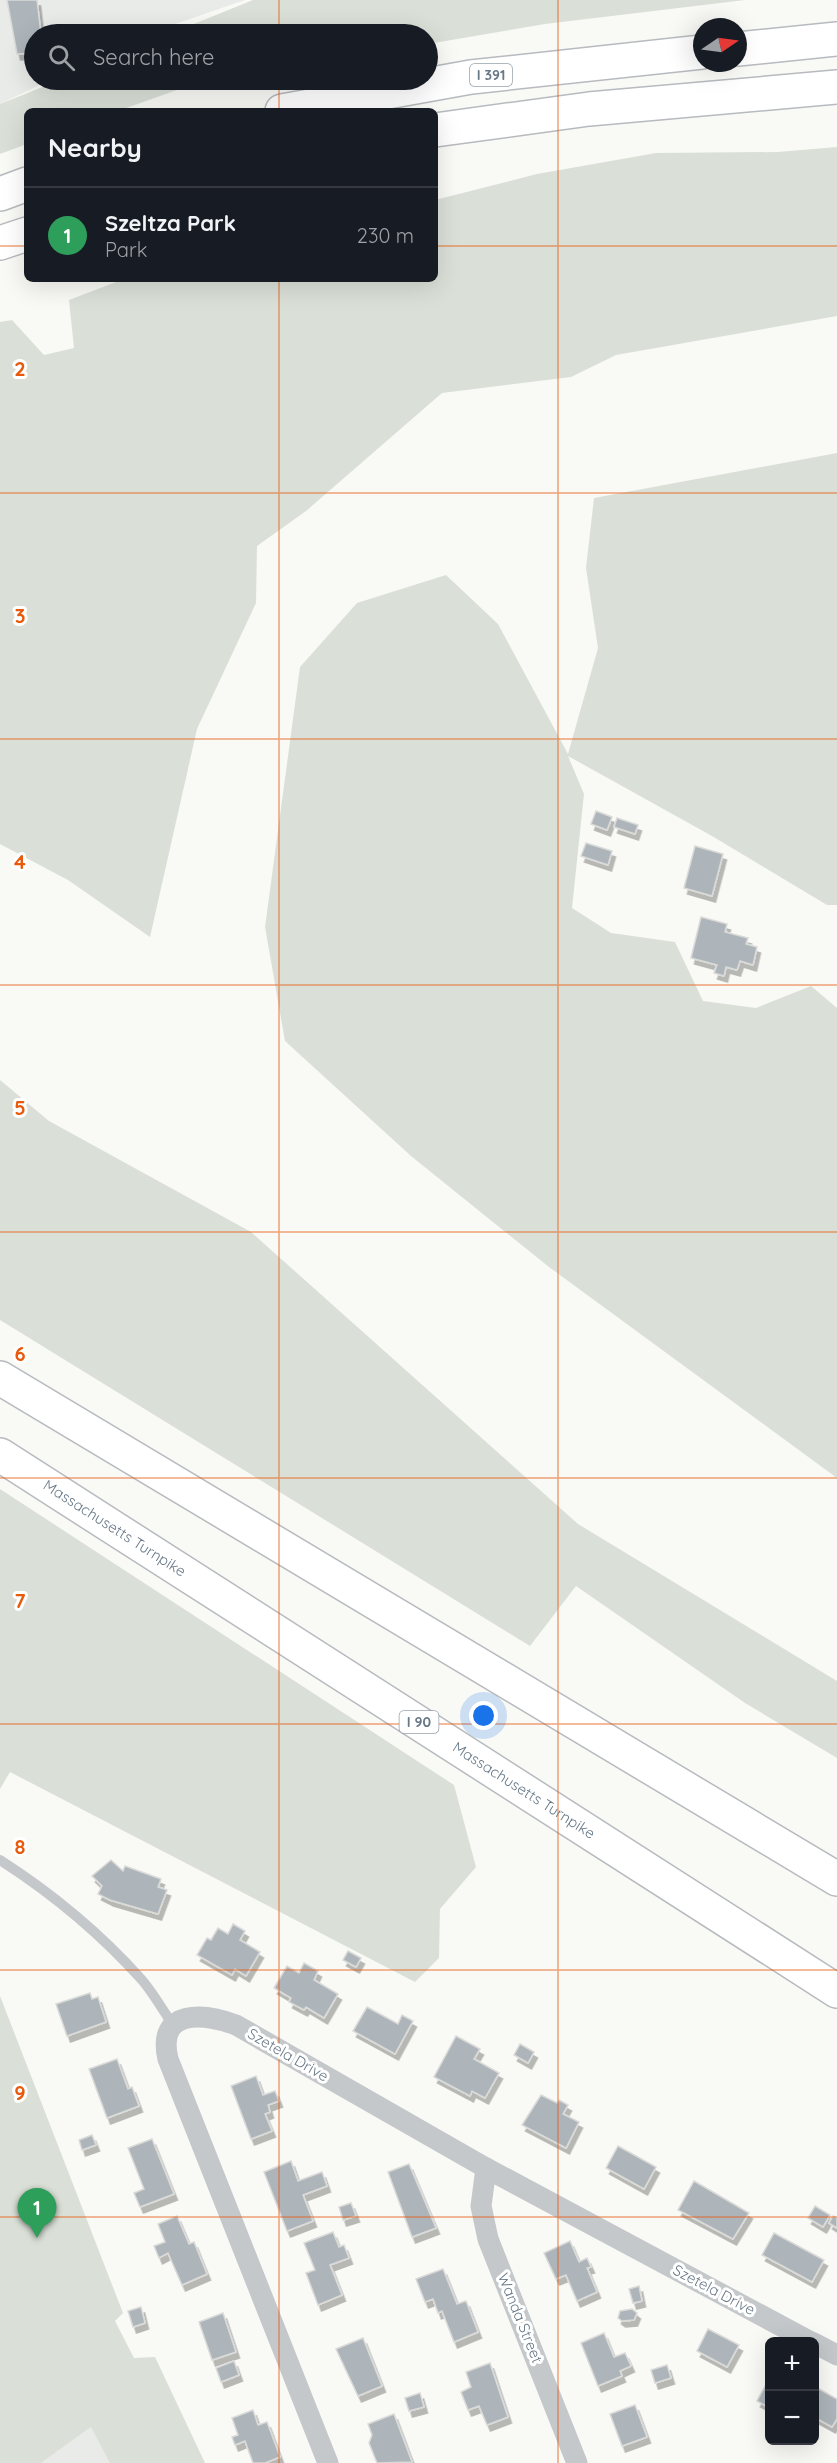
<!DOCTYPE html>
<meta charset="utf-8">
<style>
body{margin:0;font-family:Quicksand,sans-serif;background:#242831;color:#f1f3f6}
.controls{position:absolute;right:18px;bottom:18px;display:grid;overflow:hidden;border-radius:9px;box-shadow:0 6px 24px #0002}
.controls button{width:54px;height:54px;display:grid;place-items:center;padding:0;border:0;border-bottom:2px solid #363941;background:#171b24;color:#f1f3f6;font:30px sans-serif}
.compass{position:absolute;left:693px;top:18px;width:54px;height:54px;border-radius:50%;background:#171b24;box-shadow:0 6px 24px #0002;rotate:77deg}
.you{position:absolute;left:484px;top:1716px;width:21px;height:21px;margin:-15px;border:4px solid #fff;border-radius:50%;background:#1a73e8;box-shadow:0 0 0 9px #1a73e833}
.badge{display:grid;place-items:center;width:39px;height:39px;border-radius:50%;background:#ea580c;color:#fff;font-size:20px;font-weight:700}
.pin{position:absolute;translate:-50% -50px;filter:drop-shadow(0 2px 3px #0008)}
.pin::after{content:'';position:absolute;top:32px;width:21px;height:18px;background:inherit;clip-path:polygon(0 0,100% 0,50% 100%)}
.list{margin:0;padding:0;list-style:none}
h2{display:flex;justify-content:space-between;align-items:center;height:78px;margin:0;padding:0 24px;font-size:26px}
h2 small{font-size:20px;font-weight:400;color:#9ea1a6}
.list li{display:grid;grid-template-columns:39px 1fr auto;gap:18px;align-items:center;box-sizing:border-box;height:96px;padding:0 24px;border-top:2px solid #363941}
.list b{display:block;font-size:22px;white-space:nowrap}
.list p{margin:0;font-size:20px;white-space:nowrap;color:#9ea1a6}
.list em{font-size:20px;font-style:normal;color:#9ea1a6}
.icon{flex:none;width:33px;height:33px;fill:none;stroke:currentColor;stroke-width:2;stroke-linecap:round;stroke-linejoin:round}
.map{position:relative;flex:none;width:837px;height:2463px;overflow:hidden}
.search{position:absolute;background:#171b24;box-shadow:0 6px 24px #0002;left:24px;top:24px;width:414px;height:66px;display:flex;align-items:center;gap:15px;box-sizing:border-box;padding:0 21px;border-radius:33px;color:#9ea1a6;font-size:22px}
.panel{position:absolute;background:#171b24;box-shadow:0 6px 24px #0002;left:24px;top:108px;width:414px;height:174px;border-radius:9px}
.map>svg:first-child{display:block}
.built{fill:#e9ebe9}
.green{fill:#dae0d7}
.building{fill:#adb5bb;stroke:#dadad8;stroke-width:1.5;filter:url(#shadow)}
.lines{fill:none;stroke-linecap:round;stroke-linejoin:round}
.highway-casing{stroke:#b7babe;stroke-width:36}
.lane{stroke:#c4c8cb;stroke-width:10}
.street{stroke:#c4c8cb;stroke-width:21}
.highway{stroke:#fff;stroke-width:33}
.grid{fill:none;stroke:#e8590c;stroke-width:1.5;stroke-opacity:0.55}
.labels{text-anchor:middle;stroke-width:6;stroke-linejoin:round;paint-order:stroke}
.shield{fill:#fff;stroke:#95a0ab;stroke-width:1.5}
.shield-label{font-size:14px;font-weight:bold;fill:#677887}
.street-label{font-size:15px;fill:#677887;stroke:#fff}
.grid-label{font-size:20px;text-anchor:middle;font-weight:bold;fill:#e8590c;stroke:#fff;stroke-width:6;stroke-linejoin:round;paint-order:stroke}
</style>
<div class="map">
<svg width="837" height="2463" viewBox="0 0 837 2463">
<defs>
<filter id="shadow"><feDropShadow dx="3.5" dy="6" stdDeviation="0" flood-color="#0004"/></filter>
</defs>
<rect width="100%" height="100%" fill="#f9f9f6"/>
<g class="built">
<path d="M0 0H245L146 34H34V80H50L0 104Z"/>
<path d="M148 2386 179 2463H41Z"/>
</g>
<g class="green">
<path d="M253 0H745L545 24 428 44V34H169Z"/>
<path d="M60 80H224L188 86 118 111H27V144L0 154V104Z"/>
<path d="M837 147V316L616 355 571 377 442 393 306 511 257 546 256 603 197 729 150 937 68 880 0 844V322L12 320 44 355 74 348 69 300 124 279H435V200L537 174 656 153 778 152Z"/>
<path d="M837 453V905H827L712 836 568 756 584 794 572 908 611 933 675 942 703 1001 756 1008 811 986 837 1008V1478L549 1267 411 1156 285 1041 265 927 300 667 357 603 446 575 498 624 568 754 598 648 586 568 594 498Z"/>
<path d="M0 1080 49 1121 251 1232 578 1524 837 1681V1758L745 1703 576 1586 530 1646 0 1320Z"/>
<path d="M0 1489 454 1785 476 1867 440 1909 439 1958 415 1982 10 1772 0 1789Z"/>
<path d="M0 1996 123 2313 115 2321 134 2358 155 2357 205 2463H110L91 2427 41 2463H0Z"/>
</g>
<g class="building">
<path d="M7 0H37L41 34H34V53L17 54Z"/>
<path d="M596 811 612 817 607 830 591 824Z"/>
<path d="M617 818 638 825 635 834 614 827Z"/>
<path d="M586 843 612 851 608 865 581 856Z"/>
<path d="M695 846 723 854 712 896 684 888Z"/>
<path d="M701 917 727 924 725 932 748 938 746 944 757 947 753 965 740 961 737 970 726 967 724 976 714 973 717 965 691 958Z"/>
<path d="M111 1860 123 1871 125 1866 161 1879 158 1887 167 1890 158 1914 110 1900 98 1894 102 1886 92 1876Z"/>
<path d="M233 1924 245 1931 240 1940 260 1952 246 1976 235 1969 232 1975 197 1955 207 1938 211 1940 218 1928 228 1934Z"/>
<path d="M348 1951 361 1958 356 1967 343 1960Z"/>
<path d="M304 1963 318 1971 314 1980 338 1994 324 2018 306 2007 304 2010 289 2002 291 1998 274 1988 287 1966 299 1973Z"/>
<path d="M90 1993 92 1999 98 1997 106 2022 67 2036 56 2004Z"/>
<path d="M367 2007 398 2024 402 2015 413 2021 395 2054 353 2031Z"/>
<path d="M456 2036 480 2049 474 2059 499 2073 485 2098 472 2091 470 2096 434 2077Z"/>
<path d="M520 2044 534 2052 528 2063 514 2055Z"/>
<path d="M117 2059 128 2089 132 2087 139 2106 107 2118 89 2069Z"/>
<path d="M256 2076 263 2095 275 2091 279 2101 268 2105 270 2112 265 2114 272 2131 251 2139 231 2086Z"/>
<path d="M541 2095 557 2103 559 2100 568 2105 563 2114 579 2122 566 2148 522 2125Z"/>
<path d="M92 2135 96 2145 82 2150 79 2140Z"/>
<path d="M152 2139 174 2194 140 2207 134 2193 144 2189 128 2148Z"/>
<path d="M618 2146 656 2167 644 2189 606 2168Z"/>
<path d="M291 2161 298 2181 322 2172 327 2186 303 2195 313 2221 287 2231 264 2172Z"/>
<path d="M409 2164 436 2228 412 2237 388 2172Z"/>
<path d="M694 2181 749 2213 733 2239 678 2210Z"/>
<path d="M351 2203 356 2216 343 2220 339 2207Z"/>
<path d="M815 2206 830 2215 823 2227 808 2218Z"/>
<path d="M177 2216 189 2244 194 2242 207 2274 182 2285 168 2253 159 2258 154 2246 165 2242 158 2224Z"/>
<path d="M833 2216 837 2218V2228L829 2223Z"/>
<path d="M333 2232 339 2247 344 2245 349 2258 330 2265 342 2295 318 2305 306 2273 315 2270 304 2243Z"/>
<path d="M774 2233 824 2260 812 2282 762 2255Z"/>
<path d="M570 2241 579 2262 587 2258 591 2267 587 2268 597 2292 577 2301 566 2275 556 2279 544 2253Z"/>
<path d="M443 2269 457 2304 466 2301 478 2332 454 2342 442 2311 438 2313 433 2299 425 2302 416 2279Z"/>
<path d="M639 2286 642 2301 633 2303 629 2289Z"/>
<path d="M141 2307 145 2323 133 2327 128 2311Z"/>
<path d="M632 2309 637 2313 634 2320 622 2321 618 2318 620 2311Z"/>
<path d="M223 2313 236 2352 212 2360 199 2322Z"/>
<path d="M708 2329 739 2345 727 2367 697 2351Z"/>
<path d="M604 2333 614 2357 625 2353 631 2366 620 2371 622 2376 598 2386 581 2343Z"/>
<path d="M363 2338 382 2386 358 2396 336 2349Z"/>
<path d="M234 2361 239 2375 221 2382 216 2368Z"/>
<path d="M490 2363 508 2417 487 2425 479 2406 468 2410 461 2392 471 2387 466 2372Z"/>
<path d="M667 2365 671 2378 655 2383 651 2370Z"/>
<path d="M770 2377V2408L757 2401Z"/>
<path d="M814 2386 837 2399V2419L832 2427 814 2417Z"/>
<path d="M420 2393 424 2407 409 2411 405 2398Z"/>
<path d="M635 2405 647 2437 622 2446 610 2414Z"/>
<path d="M253 2410 258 2425 267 2422 280 2457 265 2463H253L245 2441 235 2445 232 2437 238 2435 232 2418Z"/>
<path d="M394 2414 412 2462 377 2463 369 2443 372 2435 368 2424Z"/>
</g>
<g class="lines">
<g class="highway-casing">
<g id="highway">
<path d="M738 49 837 39"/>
<path d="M282 111 471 77 702 52"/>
<path d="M435 130 589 109 837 87"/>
<path d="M0 194 27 184"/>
<path d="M0 243 27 234"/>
<path d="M0 1378 837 1879"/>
<path id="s1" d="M0 1455 837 1991"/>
</g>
</g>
<path class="lane" d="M0 1860C53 1894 100 1933 142 1980 154 1994 163 2011 174 2026"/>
<g class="street">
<path d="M486 2168 481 2206 488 2239 577 2463"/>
<path d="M814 2343 837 2355"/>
<path d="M328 2463 168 2059C156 2008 205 2013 236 2025L486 2168 811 2342"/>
</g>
<use href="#highway" class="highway"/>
</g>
<path class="grid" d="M279 0V34M558 0V2463M279 80V111M0 246H27M435 246H837M279 279V2463M0 493H837M0 739H837M0 985H837M0 1232H837M0 1478H837M0 1724H837M0 1970H837M0 2217H837"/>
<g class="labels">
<g class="shield">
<rect x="470" y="64" width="42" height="22" rx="4.5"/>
<rect x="399.5" y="1711" width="39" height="22" rx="4.5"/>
</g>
<g class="shield-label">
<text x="491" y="80">I 391</text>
<text x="419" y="1727">I 90</text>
</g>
<g class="street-label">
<text dy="5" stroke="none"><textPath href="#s1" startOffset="136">Massachusetts Turnpike</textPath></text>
<text dy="5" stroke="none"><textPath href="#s1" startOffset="622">Massachusetts Turnpike</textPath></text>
<text transform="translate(288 2055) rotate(30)" y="5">Szetela Drive</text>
<text transform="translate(714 2290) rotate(28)" y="5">Szetela Drive</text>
<text transform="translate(520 2318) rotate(68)" y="5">Wanda Street</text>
</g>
</g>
<g class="grid-label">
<text x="20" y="376">2</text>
<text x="20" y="623">3</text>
<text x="20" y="869">4</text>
<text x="20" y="1115">5</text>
<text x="20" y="1361">6</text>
<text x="20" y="1608">7</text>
<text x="20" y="1854">8</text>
<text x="20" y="2100">9</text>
</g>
</svg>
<div class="controls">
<button>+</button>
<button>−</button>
</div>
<svg class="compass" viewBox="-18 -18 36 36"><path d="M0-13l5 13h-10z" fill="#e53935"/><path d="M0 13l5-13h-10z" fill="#9ea1a6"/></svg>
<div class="you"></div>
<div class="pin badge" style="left:37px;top:2238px;background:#2e9e5b">1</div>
<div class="search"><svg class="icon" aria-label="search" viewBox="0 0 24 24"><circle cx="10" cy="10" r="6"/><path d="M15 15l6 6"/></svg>Search here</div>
<section class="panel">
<h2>Nearby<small></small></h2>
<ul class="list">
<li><span class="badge" style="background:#2e9e5b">1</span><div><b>Szeltza Park</b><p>Park</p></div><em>230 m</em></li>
</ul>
</section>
</div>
